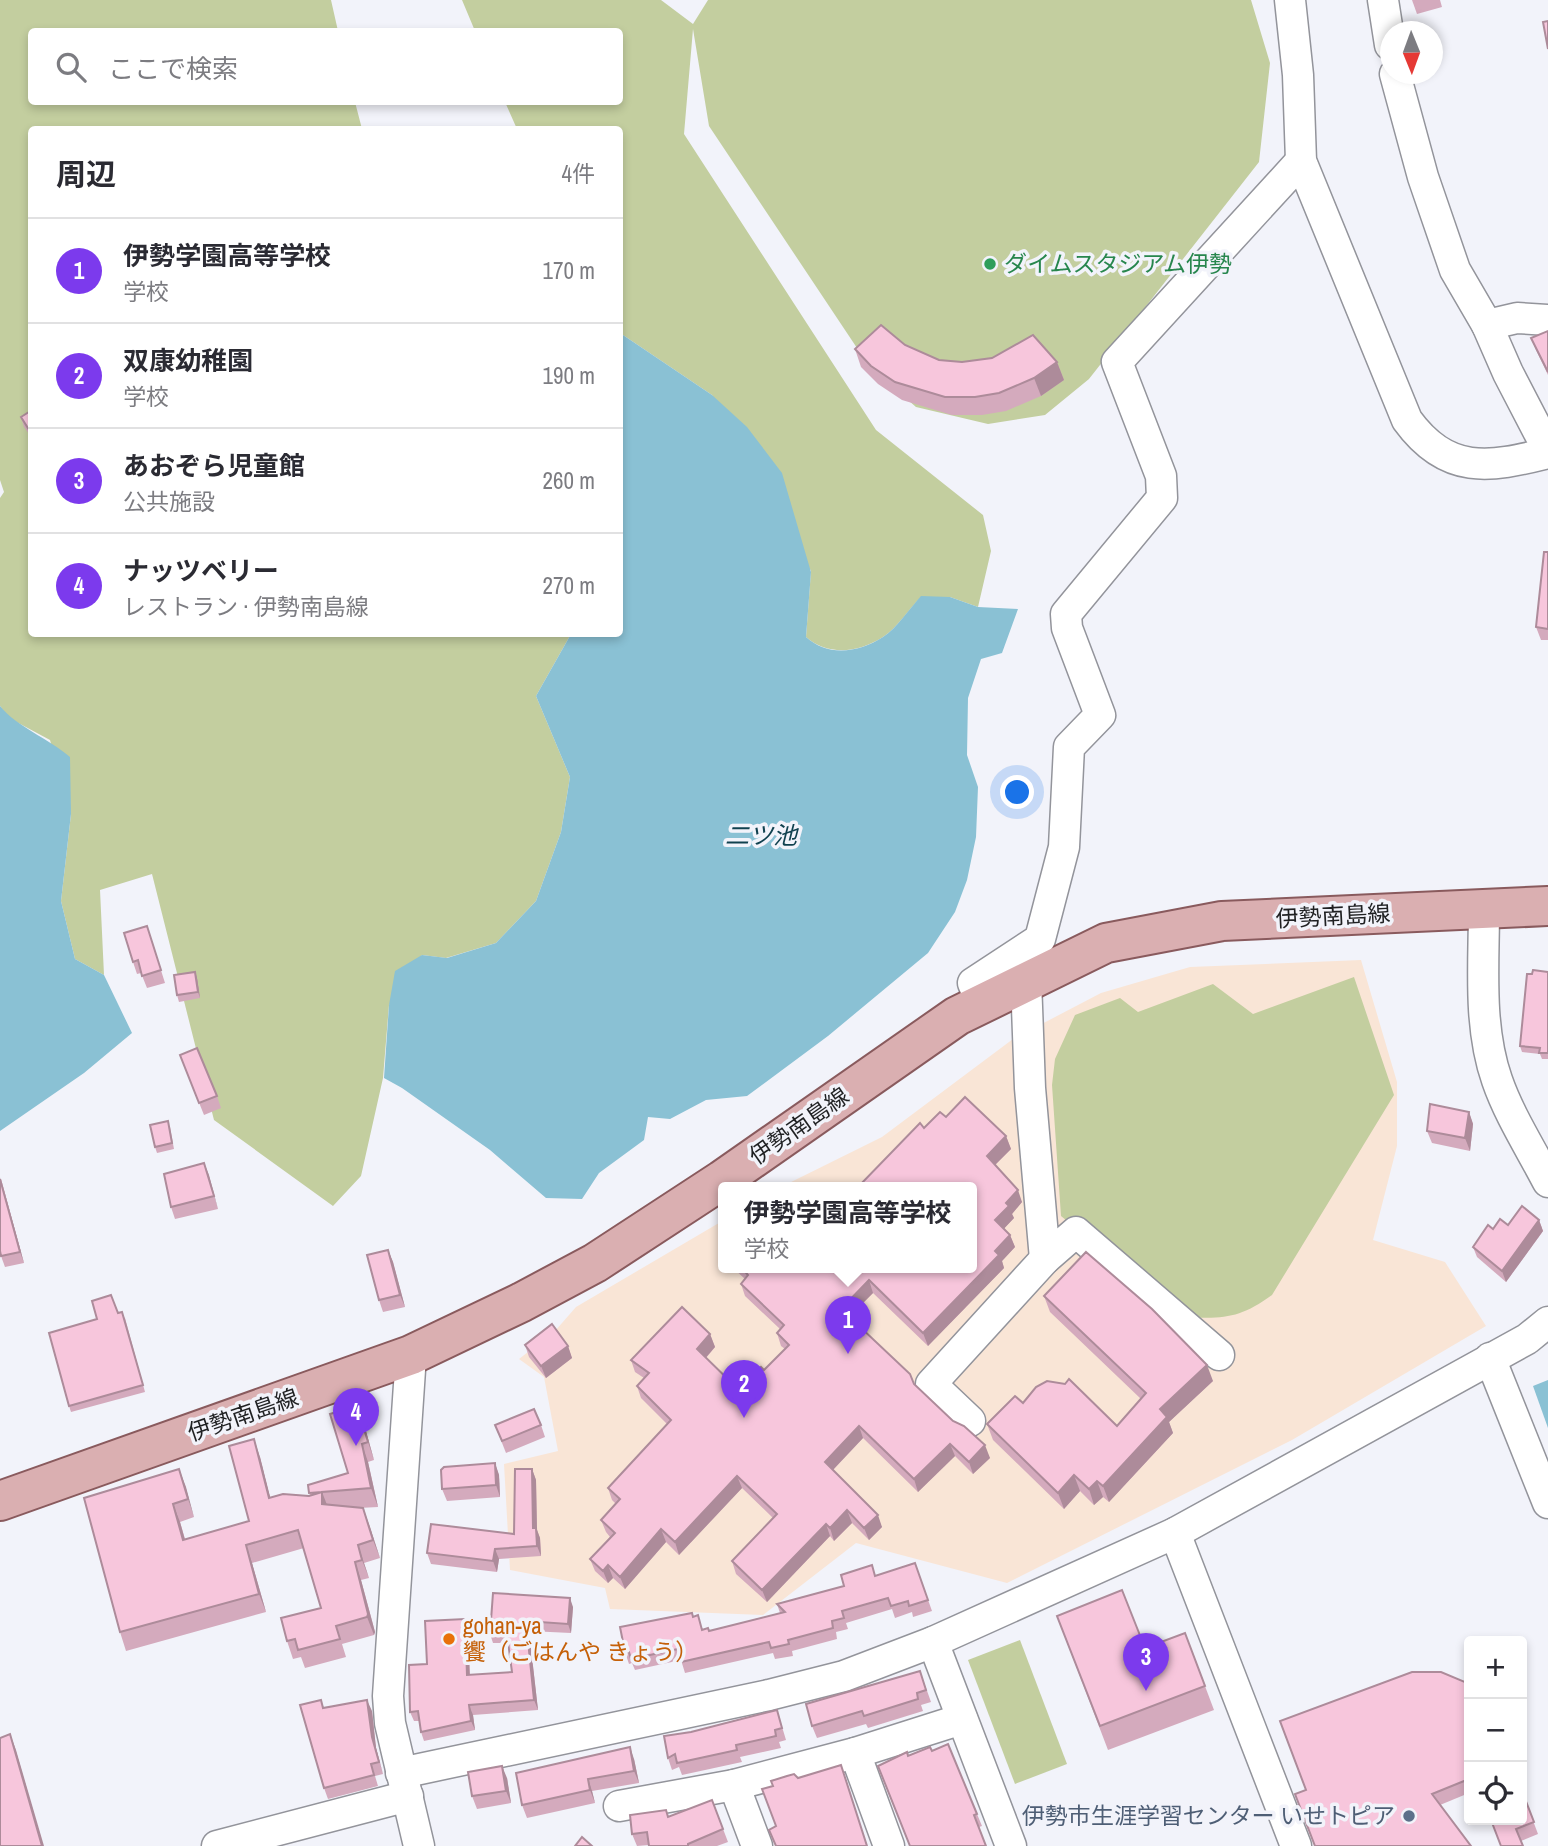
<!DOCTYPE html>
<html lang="ja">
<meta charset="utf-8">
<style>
body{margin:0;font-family:"Archivo Narrow","Noto Sans JP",sans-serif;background:#f2f2f3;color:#2b2b33}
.controls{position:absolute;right:21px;bottom:21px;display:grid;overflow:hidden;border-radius:7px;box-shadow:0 4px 10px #0003}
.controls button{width:63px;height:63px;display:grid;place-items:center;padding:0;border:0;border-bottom:2px solid #e1e1e2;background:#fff;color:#2b2b33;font:35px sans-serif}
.compass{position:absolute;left:1380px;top:21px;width:63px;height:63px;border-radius:50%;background:#fff;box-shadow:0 4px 10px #0003;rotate:179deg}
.you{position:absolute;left:1018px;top:793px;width:24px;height:24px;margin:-18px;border:5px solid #fff;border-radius:50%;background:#1a73e8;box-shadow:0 0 0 10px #1a73e833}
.badge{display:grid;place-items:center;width:46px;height:46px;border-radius:50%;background:#7c3aed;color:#fff;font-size:23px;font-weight:700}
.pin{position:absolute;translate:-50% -58px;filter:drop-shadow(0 2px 4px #0008)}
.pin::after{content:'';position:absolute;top:37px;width:24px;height:21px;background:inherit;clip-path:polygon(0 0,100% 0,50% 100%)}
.popup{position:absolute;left:718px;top:1182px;width:259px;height:91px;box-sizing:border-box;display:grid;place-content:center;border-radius:7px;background:#fff;filter:drop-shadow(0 2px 5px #0005);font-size:23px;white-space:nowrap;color:#7c7c81}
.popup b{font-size:26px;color:#2b2b33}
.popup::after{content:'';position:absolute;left:50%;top:100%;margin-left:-14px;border:14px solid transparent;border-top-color:#fff}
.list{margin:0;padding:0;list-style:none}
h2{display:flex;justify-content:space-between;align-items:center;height:91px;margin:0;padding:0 28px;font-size:30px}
h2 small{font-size:23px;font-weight:400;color:#7c7c81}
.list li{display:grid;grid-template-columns:46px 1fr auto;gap:21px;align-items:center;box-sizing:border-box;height:105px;padding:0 28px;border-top:2px solid #e1e1e2}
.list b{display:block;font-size:26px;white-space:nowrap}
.list p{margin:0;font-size:23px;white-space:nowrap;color:#7c7c81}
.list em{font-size:23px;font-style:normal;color:#7c7c81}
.icon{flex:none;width:38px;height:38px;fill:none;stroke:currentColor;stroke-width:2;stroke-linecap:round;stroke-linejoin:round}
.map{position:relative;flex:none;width:1548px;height:1846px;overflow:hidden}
.search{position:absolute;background:#fff;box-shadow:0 4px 10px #0003;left:28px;top:28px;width:595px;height:77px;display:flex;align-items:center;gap:18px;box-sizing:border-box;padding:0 24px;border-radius:7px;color:#7c7c81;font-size:26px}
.panel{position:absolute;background:#fff;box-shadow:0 4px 10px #0003;left:28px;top:126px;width:595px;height:511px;border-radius:7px}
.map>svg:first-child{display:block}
.education{fill:#f9e5d6}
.green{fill:#c3ce9f}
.water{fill:#8ac1d4}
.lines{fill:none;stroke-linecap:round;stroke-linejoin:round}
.minor-casing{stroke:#93949b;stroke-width:33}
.major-casing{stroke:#895a5d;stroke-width:42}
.minor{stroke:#fff;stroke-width:30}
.major{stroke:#daafb1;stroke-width:38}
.wall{fill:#d4aabd}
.shaded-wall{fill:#ad8b9a}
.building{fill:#f7c6dc;stroke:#ad8b9a;stroke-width:2}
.leisure-dot{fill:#2e9e5b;stroke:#f2f3fa;stroke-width:2.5}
.food-dot{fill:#e8710a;stroke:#f2f3fa;stroke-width:2.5}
.service-dot{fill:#5c6f8a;stroke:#f2f3fa;stroke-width:2.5}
.labels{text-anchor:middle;stroke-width:7;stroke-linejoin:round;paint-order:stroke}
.leisure-label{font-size:23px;fill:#27864d;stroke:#f2f3fa;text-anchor:start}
.street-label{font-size:23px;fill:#1f2022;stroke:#f2f3fa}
.food-label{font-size:23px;fill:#c56008;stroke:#f2f3fa;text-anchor:start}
.service-label{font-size:23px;fill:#4e5e75;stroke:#f2f3fa;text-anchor:end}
.water-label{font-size:24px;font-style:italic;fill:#10414f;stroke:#f2f3fa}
</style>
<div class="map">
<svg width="1548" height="1846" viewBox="0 0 1548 1846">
<rect width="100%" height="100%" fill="#f2f3fa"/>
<path class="education" d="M1361 960 1397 1082V1146L1373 1240 1445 1262 1486 1326 1292 1440 1007 1583 856 1543 763 1615 610 1609 605 1588 510 1570 504 1464 558 1451 544 1377 519 1359 555 1331 576 1307 724 1220V1268H972V1188H779L882 1137 1013 1039 1101 993 1190 967Z"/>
<g class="green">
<path d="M0 0H331L338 31 32 32V102H355L362 129 32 130V634H571L536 696 570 777 561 832 536 901 496 943 446 958 422 955 389 1005 383 1078 361 1176 333 1206 214 1120 152 874 100 890 104 975 75 959 61 901 71 814 50 740 9 718 0 706V498L4 492 0 480Z"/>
<path d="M462 0H661L693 24 708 0H1251L1270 63 1259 162 1089 379 1045 415 988 424 916 407 869 366 709 126 693 29 684 134 876 430 983 515 991 551 978 607 950 597H921C909 609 897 628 883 637 858 653 828 656 806 637L811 571 712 395 620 333V130L517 129 505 102H620V32L475 31Z"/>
<path d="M1354 977 1394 1095 1272 1295C1240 1318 1225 1319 1185 1317L1061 1216 1052 1085 1055 1059 1075 1015 1120 998 1138 1012 1213 984 1253 1014Z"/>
<path d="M1020 1640 1067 1764 1015 1784 968 1660Z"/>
</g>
<g class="water">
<path d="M620 333 712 395 747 427 782 473 811 572 806 637C828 657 858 653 883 637 897 628 909 609 921 596L950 597 978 607 1018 609 1002 653 981 659 968 698 967 755 978 787 976 837 967 880 955 912 928 953 828 1036 747 1096 706 1100 670 1119 648 1117 644 1140 599 1173 582 1199 546 1198 490 1150 402 1088 384 1078 389 1005 395 971 422 955 447 958 496 943 536 901 561 832 570 777 536 696 571 634H620Z"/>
<path d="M0 706C17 727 48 738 70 757L71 814 61 901 75 959 104 975 132 1033 84 1073 0 1131Z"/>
<path d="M1548 1380V1428L1533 1386Z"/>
</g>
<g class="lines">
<g class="minor-casing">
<g id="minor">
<path d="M1290 0 1298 75 1301 161 1407 420C1447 475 1489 468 1548 453"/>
<path d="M1383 0 1390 45"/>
<path d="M1395 74 1423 177 1455 270 1487 325 1508 373 1548 450"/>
<path d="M1487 325 1517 318 1548 320"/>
<path d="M1484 908C1484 964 1478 1026 1497 1080 1509 1115 1531 1149 1548 1182"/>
<path d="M1026 980 1030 1088 1045 1259 1076 1232 1219 1355"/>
<path d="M981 1003 973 983 1040 939 1064 847 1069 747 1100 715 1067 628 1066 614 1162 498 1161 476 1117 362 1301 161"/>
<path d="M411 1355 388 1696 390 1723 419 1846"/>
<path d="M1490 1358 1548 1503"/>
<path d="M970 1421 931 1384 1045 1259"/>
<path d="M1175 1533 1296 1846"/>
<path d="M933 1642 1011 1846"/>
<path d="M855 1753 889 1846"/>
<path d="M401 1773 769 1695 844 1676 933 1642 1175 1533 1527 1339 1548 1322"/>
<path d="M619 1806 734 1785"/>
<path d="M217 1846 408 1796"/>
<path d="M757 1846 734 1785 855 1753 962 1719"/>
</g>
</g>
<g class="major-casing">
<path id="major" d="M0 1501 411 1355 522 1302 595 1263 722 1180 957 1016 1106 943 1222 921 1548 906"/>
</g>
<use href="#minor" class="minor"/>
<use href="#major" class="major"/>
</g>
<g class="wall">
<path d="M1412 0H1440L1442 7 1417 14Z"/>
<path d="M1548 331V375L1536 350 1531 338Z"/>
<path d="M905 345 939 360 962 362H1057L1064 380 1041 396 1006 411 982 415H952L902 400 878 384 861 367 855 349Z"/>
<path d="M32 410V438L24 427 21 417Z"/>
<path d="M1548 552V640H1541L1536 627Z"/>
<path d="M147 926 165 983 147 988 141 973 137 974 133 962Z"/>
<path d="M195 972 197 978 200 998 179 1002 177 995Z"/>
<path d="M1548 972V1059H1542L1540 1054 1522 1052 1520 1046 1532 974Z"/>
<path d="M180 1055 217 1096 221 1108 204 1115Z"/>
<path d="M1469 1112 1473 1124 1470 1151 1432 1143 1427 1131Z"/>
<path d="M946 1117 1006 1136 1011 1149 995 1165 1022 1202 1012 1214 1014 1218 1004 1228 1010 1235 1015 1247 1002 1261 1004 1268 928 1346 873 1293 849 1317 914 1384 990 1458 973 1474 955 1456 918 1492 863 1438 833 1470 882 1527 869 1540 852 1523 834 1541 830 1536 767 1602 736 1574 732 1561 773 1518 742 1488 679 1555 666 1542 625 1589 613 1578 608 1583 595 1571 590 1559 610 1537 606 1532 601 1520 616 1504 612 1500 608 1488 667 1424 641 1398 637 1386 644 1378 635 1372 631 1360 710 1334 715 1347 706 1358 739 1390 764 1370 785 1349 781 1346 777 1333 780 1329 745 1296 741 1284 745 1279 733 1268H972L924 1128Z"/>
<path d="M170 1127 174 1149 157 1153 155 1147Z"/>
<path d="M204 1163 218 1209 175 1219 171 1207Z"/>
<path d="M1 1179 24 1263 5 1267 1 1256Z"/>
<path d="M1539 1220 1543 1231 1506 1282 1477 1257 1473 1247 1493 1229 1508 1225Z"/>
<path d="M388 1250 393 1262 405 1307 383 1312 379 1300Z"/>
<path d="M1044 1296 1213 1381 1169 1422 1173 1433 1109 1502 1103 1497 1094 1505 1080 1491 1064 1509 993 1440 987 1424 1023 1403 1117 1426 1141 1399 1050 1312Z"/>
<path d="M118 1313 125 1318 145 1392 71 1412 69 1406Z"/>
<path d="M525 1345 568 1346 572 1358 546 1378 529 1357Z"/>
<path d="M364 1424 374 1460 368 1462 378 1507 359 1508H363L380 1558 364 1563 369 1578 361 1580 375 1632 374 1635 342 1644 346 1657 305 1668 301 1657 293 1659 287 1641 321 1608 304 1548 252 1563 266 1612 126 1651 120 1632 179 1469 194 1517 180 1522 185 1539 249 1521 260 1457 270 1498 310 1496 308 1485 348 1473Z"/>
<path d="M495 1425H541L545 1437 506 1453Z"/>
<path d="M495 1463 499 1475 500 1497 447 1501 442 1489Z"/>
<path d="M532 1469 536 1480 537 1530 540 1538 541 1556 499 1559 497 1572 431 1564 427 1553 514 1534Z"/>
<path d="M915 1563 932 1611 913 1617 912 1612 895 1618 892 1609 846 1623 848 1629 836 1632 837 1639 792 1651 793 1656 775 1659 773 1653 685 1673 681 1660 635 1670 632 1663 629 1664 625 1652 693 1617 703 1629 709 1631 780 1613 777 1604 844 1586Z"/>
<path d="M493 1593 573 1607 571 1633 529 1631 538 1710 473 1715 475 1730 424 1741 421 1732 419 1721H414L410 1712 427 1664 468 1629 470 1675 512 1672 508 1643H493L490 1634Z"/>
<path d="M1185 1633 1214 1710 1108 1750 1066 1640 1145 1648Z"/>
<path d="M920 1671 931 1702 921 1705 923 1711 868 1728 866 1724 817 1738 812 1726Z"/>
<path d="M1469 1685V1793L1440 1805 1306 1790Z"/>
<path d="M324 1708 372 1711 376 1748 383 1774 375 1776 378 1786 328 1799 324 1788Z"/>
<path d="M777 1710 786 1740 779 1742 781 1748 740 1757 742 1762 682 1775 679 1767 672 1770 668 1758 691 1732Z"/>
<path d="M932 1751 977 1814 982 1826 979 1827 908 1756Z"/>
<path d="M634 1759 639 1783 592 1791 595 1803 527 1818 522 1805Z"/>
<path d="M507 1778 511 1803 477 1809 472 1796Z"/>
<path d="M1522 1791 1538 1834 1521 1841 1490 1820Z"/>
<path d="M712 1800 728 1842 717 1846H649V1845L637 1846 632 1834 666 1810 669 1817Z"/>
</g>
<g class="shaded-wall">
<path d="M1057 362 1064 380 1041 396 1034 378Z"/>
<path d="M195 972 197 978 200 998 198 992Z"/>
<path d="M1469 1112 1473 1124 1470 1151 1465 1138Z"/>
<path d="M1006 1136 1011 1149 992 1168 987 1156Z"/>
<path d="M204 1163 209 1175 218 1209 214 1196Z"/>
<path d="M0 1176 24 1263 20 1252Z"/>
<path d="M1018 1190 1022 1202 1012 1214 1014 1218 1000 1233 995 1220 1006 1203Z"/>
<path d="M1539 1220 1543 1231 1506 1282 1502 1271Z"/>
<path d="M1010 1235 1015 1247 1002 1261 1004 1268 928 1346 923 1333 995 1251Z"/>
<path d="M388 1250 393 1262 405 1307 400 1295Z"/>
<path d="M869 1280 873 1293 845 1321 841 1309Z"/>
<path d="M710 1334 715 1347 702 1362 697 1349Z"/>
<path d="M568 1346 572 1358 546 1378 541 1366Z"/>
<path d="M1207 1365 1213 1381 1169 1422 1173 1433 1109 1502 1103 1486 1160 1409Z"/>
<path d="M357 1406 364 1424 374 1460 368 1442Z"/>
<path d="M859 1426 863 1438 829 1474 825 1462Z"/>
<path d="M254 1439 260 1457 275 1516 269 1498Z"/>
<path d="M362 1444 368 1462 378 1507 371 1488Z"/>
<path d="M950 1444 955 1456 918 1492 914 1479Z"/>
<path d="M985 1445 990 1458 973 1474 969 1462Z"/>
<path d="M495 1463 499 1475 500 1497 496 1485Z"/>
<path d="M179 1469 186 1487 194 1517 188 1499Z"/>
<path d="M532 1469 536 1480 537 1530 540 1538 541 1556 537 1546 533 1528Z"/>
<path d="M1074 1475 1080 1491 1064 1509 1058 1493Z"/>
<path d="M737 1476 742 1488 679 1555 675 1542Z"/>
<path d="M1097 1481 1103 1497 1094 1505 1089 1489Z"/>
<path d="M322 1492 329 1510 322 1504Z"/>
<path d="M173 1504 180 1522 190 1558 183 1540Z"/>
<path d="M363 1508 370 1527 380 1558 373 1540Z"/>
<path d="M847 1510 852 1523 834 1541 830 1528Z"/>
<path d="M878 1515 882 1527 869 1540 864 1528Z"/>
<path d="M826 1524 830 1536 767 1602 762 1590Z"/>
<path d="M661 1529 666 1542 625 1589 620 1577Z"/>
<path d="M246 1545 252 1563 266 1612 259 1594Z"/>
<path d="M358 1545 369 1578 362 1560Z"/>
<path d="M495 1549 499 1559 497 1572 493 1561Z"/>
<path d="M355 1562 361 1580 375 1632 374 1635 367 1617Z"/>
<path d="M608 1565 613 1578 608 1583 603 1571Z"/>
<path d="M570 1598 573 1607 571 1633 568 1624Z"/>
<path d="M465 1619 468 1629 470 1684 467 1675Z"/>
<path d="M526 1621 529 1631 538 1710 534 1700Z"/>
<path d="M367 1700 372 1711 376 1748 383 1774 372 1737Z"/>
<path d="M469 1705 473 1715 475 1730 471 1721Z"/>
<path d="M10 1734 16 1750 44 1846H42Z"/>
<path d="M630 1747 634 1759 639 1783 634 1771Z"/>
<path d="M502 1766 507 1778 511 1803 506 1791Z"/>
<path d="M588 1779 592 1791 595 1803 590 1790Z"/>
</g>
<g class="building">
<path d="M1548 21V49L1543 22Z"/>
<path d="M881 325 905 345 939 360 962 362 992 358 1033 335 1057 362 1034 378 999 393 975 397H945L895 382 871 366 855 349Z"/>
<path d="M1548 331V372L1531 338Z"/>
<path d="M32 410V432L31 433 21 417Z"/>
<path d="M1544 552H1548V629L1536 627Z"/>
<path d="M147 926 161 970 142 976 138 960 133 962 124 933Z"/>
<path d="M1533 970 1548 972V1053H1539L1540 1048 1520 1046 1527 974H1532Z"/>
<path d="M195 972 198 992 177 995 174 975Z"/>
<path d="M197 1048 217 1096 199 1103 180 1055Z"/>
<path d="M965 1097 1006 1136 987 1156 1018 1190 1006 1203 1009 1206 995 1220 1010 1235 995 1251 999 1255 923 1333 869 1280 841 1309 910 1374 914 1384 953 1421 964 1426 985 1445 969 1462 950 1444 914 1479 859 1426 825 1462 878 1515 864 1528 847 1510 830 1528 826 1524 762 1590 732 1561 777 1514 737 1476 675 1542 661 1529 620 1577 608 1565 603 1571 590 1559 615 1533 601 1520 620 1499 608 1488 671 1420 637 1386 649 1373 631 1360 682 1307 710 1334 697 1349 739 1390 761 1367 764 1370 789 1345 777 1333 784 1325 741 1284 748 1275 742 1268H972V1188H857L920 1123 924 1128 940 1112 946 1117Z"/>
<path d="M1430 1104 1469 1112 1465 1138 1427 1131Z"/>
<path d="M168 1121 172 1143 155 1147 150 1125Z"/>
<path d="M204 1163 214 1196 171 1207 164 1174Z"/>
<path d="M0 1179 20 1252 1 1256 0 1251Z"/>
<path d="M1522 1206 1539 1220 1502 1271 1473 1247 1488 1225 1493 1229 1500 1219 1508 1225Z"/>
<path d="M388 1250 400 1295 379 1300 367 1255Z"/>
<path d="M1086 1252 1152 1309 1207 1365 1160 1409 1167 1417 1103 1486 1097 1481 1089 1489 1074 1475 1058 1493 987 1424 1015 1396 1023 1403 1036 1387 1047 1381 1065 1384 1069 1379 1117 1426 1146 1393 1044 1296Z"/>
<path d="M111 1295 118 1313 122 1312 143 1385 69 1406 49 1333 97 1319 92 1301Z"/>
<path d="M552 1324 568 1346 541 1366 525 1345Z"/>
<path d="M357 1406 368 1442 362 1444 371 1488 322 1492V1504L363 1508 373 1540 358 1545 362 1560 355 1562 368 1614 367 1617 336 1626 340 1639 298 1650 295 1639 287 1641 281 1618 321 1608 298 1530 246 1545 259 1594 120 1632 84 1498 179 1469 188 1499 173 1504 183 1540 249 1521 229 1446 254 1439 269 1498 283 1494 309 1496 322 1492 309 1493 308 1485 348 1473 330 1414Z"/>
<path d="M534 1409 541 1425 502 1441 495 1425Z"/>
<path d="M495 1463 496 1485 442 1489 441 1470 444 1467Z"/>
<path d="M515 1469H532L533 1528H536L537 1546 495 1549 493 1561 427 1553 431 1524 514 1534Z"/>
<path d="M915 1563 928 1600 909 1606 908 1601 891 1606 888 1598 842 1611 844 1618 832 1621 833 1628 788 1640 789 1644 771 1648 769 1642 681 1662 678 1649 631 1659 629 1652H625L620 1627 692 1613 693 1617 698 1615 702 1630 708 1628 709 1631 785 1612 777 1604 844 1586 841 1575 872 1565 875 1576Z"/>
<path d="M1122 1590 1145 1648 1185 1633 1205 1686 1100 1726 1057 1616Z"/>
<path d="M493 1593 570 1598 568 1624 526 1621 534 1700 469 1705 471 1721 421 1732 418 1711 410 1712 409 1665 427 1664 425 1621 465 1619 467 1675 512 1672 507 1634H490Z"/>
<path d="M920 1671 926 1690 917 1693 918 1699 864 1716 862 1711 812 1726 806 1704Z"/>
<path d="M1412 1672H1441L1465 1682 1469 1685V1779L1432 1794 1471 1846H1315L1295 1794 1306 1790 1280 1721Z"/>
<path d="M321 1700 323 1708 367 1700 372 1737 379 1762 371 1764 374 1775 324 1788 300 1705Z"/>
<path d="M777 1710 782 1728 775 1730 776 1736 736 1745 737 1750 677 1763 675 1754 668 1758 664 1736 691 1732Z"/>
<path d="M10 1734 42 1846H0V1738Z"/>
<path d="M948 1744 977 1814 974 1815 986 1846H910L878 1766 907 1752 908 1756 930 1747 932 1751Z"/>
<path d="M630 1747 634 1771 588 1779 590 1790 522 1805 516 1773Z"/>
<path d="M841 1765 867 1846H776L769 1830 776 1826 762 1789 773 1786 771 1781 787 1776 794 1774 798 1778Z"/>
<path d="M502 1766 506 1791 472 1796 468 1772Z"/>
<path d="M1522 1791 1534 1822 1516 1829 1523 1846H1501L1491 1820H1522Z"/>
<path d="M712 1800 723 1829 688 1844V1846H649L647 1832 632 1834 630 1815 666 1810 668 1817Z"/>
<path d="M582 1837 592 1846H575Z"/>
</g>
<circle class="leisure-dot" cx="990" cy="264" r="7"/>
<circle class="food-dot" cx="449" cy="1639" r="7"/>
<circle class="service-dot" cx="1409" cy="1816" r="7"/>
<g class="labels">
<g class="leisure-label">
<text x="1004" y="272">ダイムスタジアム伊勢</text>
</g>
<g class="street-label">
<text transform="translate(1333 916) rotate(-3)" y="8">伊勢南島線</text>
<text transform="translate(799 1126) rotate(-35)" y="8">伊勢南島線</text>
<text transform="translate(243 1415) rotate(-19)" y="8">伊勢南島線</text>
</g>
<g class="food-label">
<text x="463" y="1634">gohan-ya<tspan x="463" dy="26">饗（ごはんや きょう）</tspan></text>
</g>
<g class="service-label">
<text x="1395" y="1824">伊勢市生涯学習センター いせトピア</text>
</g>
<g class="water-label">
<text x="761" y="844">二ツ池</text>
</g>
</g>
</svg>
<div class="controls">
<button>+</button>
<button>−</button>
<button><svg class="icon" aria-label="locate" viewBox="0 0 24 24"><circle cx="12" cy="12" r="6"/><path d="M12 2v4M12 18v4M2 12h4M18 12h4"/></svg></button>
</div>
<svg class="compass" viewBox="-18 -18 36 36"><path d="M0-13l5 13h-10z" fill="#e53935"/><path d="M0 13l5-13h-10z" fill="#7c7c81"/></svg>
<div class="you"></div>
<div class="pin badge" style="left:848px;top:1354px">1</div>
<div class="popup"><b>伊勢学園高等学校</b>学校</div>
<div class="pin badge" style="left:744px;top:1418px">2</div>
<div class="pin badge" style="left:1146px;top:1691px">3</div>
<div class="pin badge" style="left:356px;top:1446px">4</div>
<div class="search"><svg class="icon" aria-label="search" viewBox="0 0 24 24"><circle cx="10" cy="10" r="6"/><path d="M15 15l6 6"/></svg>ここで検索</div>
<section class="panel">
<h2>周辺<small>4件</small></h2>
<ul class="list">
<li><span class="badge">1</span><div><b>伊勢学園高等学校</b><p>学校</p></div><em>170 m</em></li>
<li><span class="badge">2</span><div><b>双康幼稚園</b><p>学校</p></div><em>190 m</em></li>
<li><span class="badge">3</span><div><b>あおぞら児童館</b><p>公共施設</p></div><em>260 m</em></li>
<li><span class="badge">4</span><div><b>ナッツベリー</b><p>レストラン · 伊勢南島線</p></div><em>270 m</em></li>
</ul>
</section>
</div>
